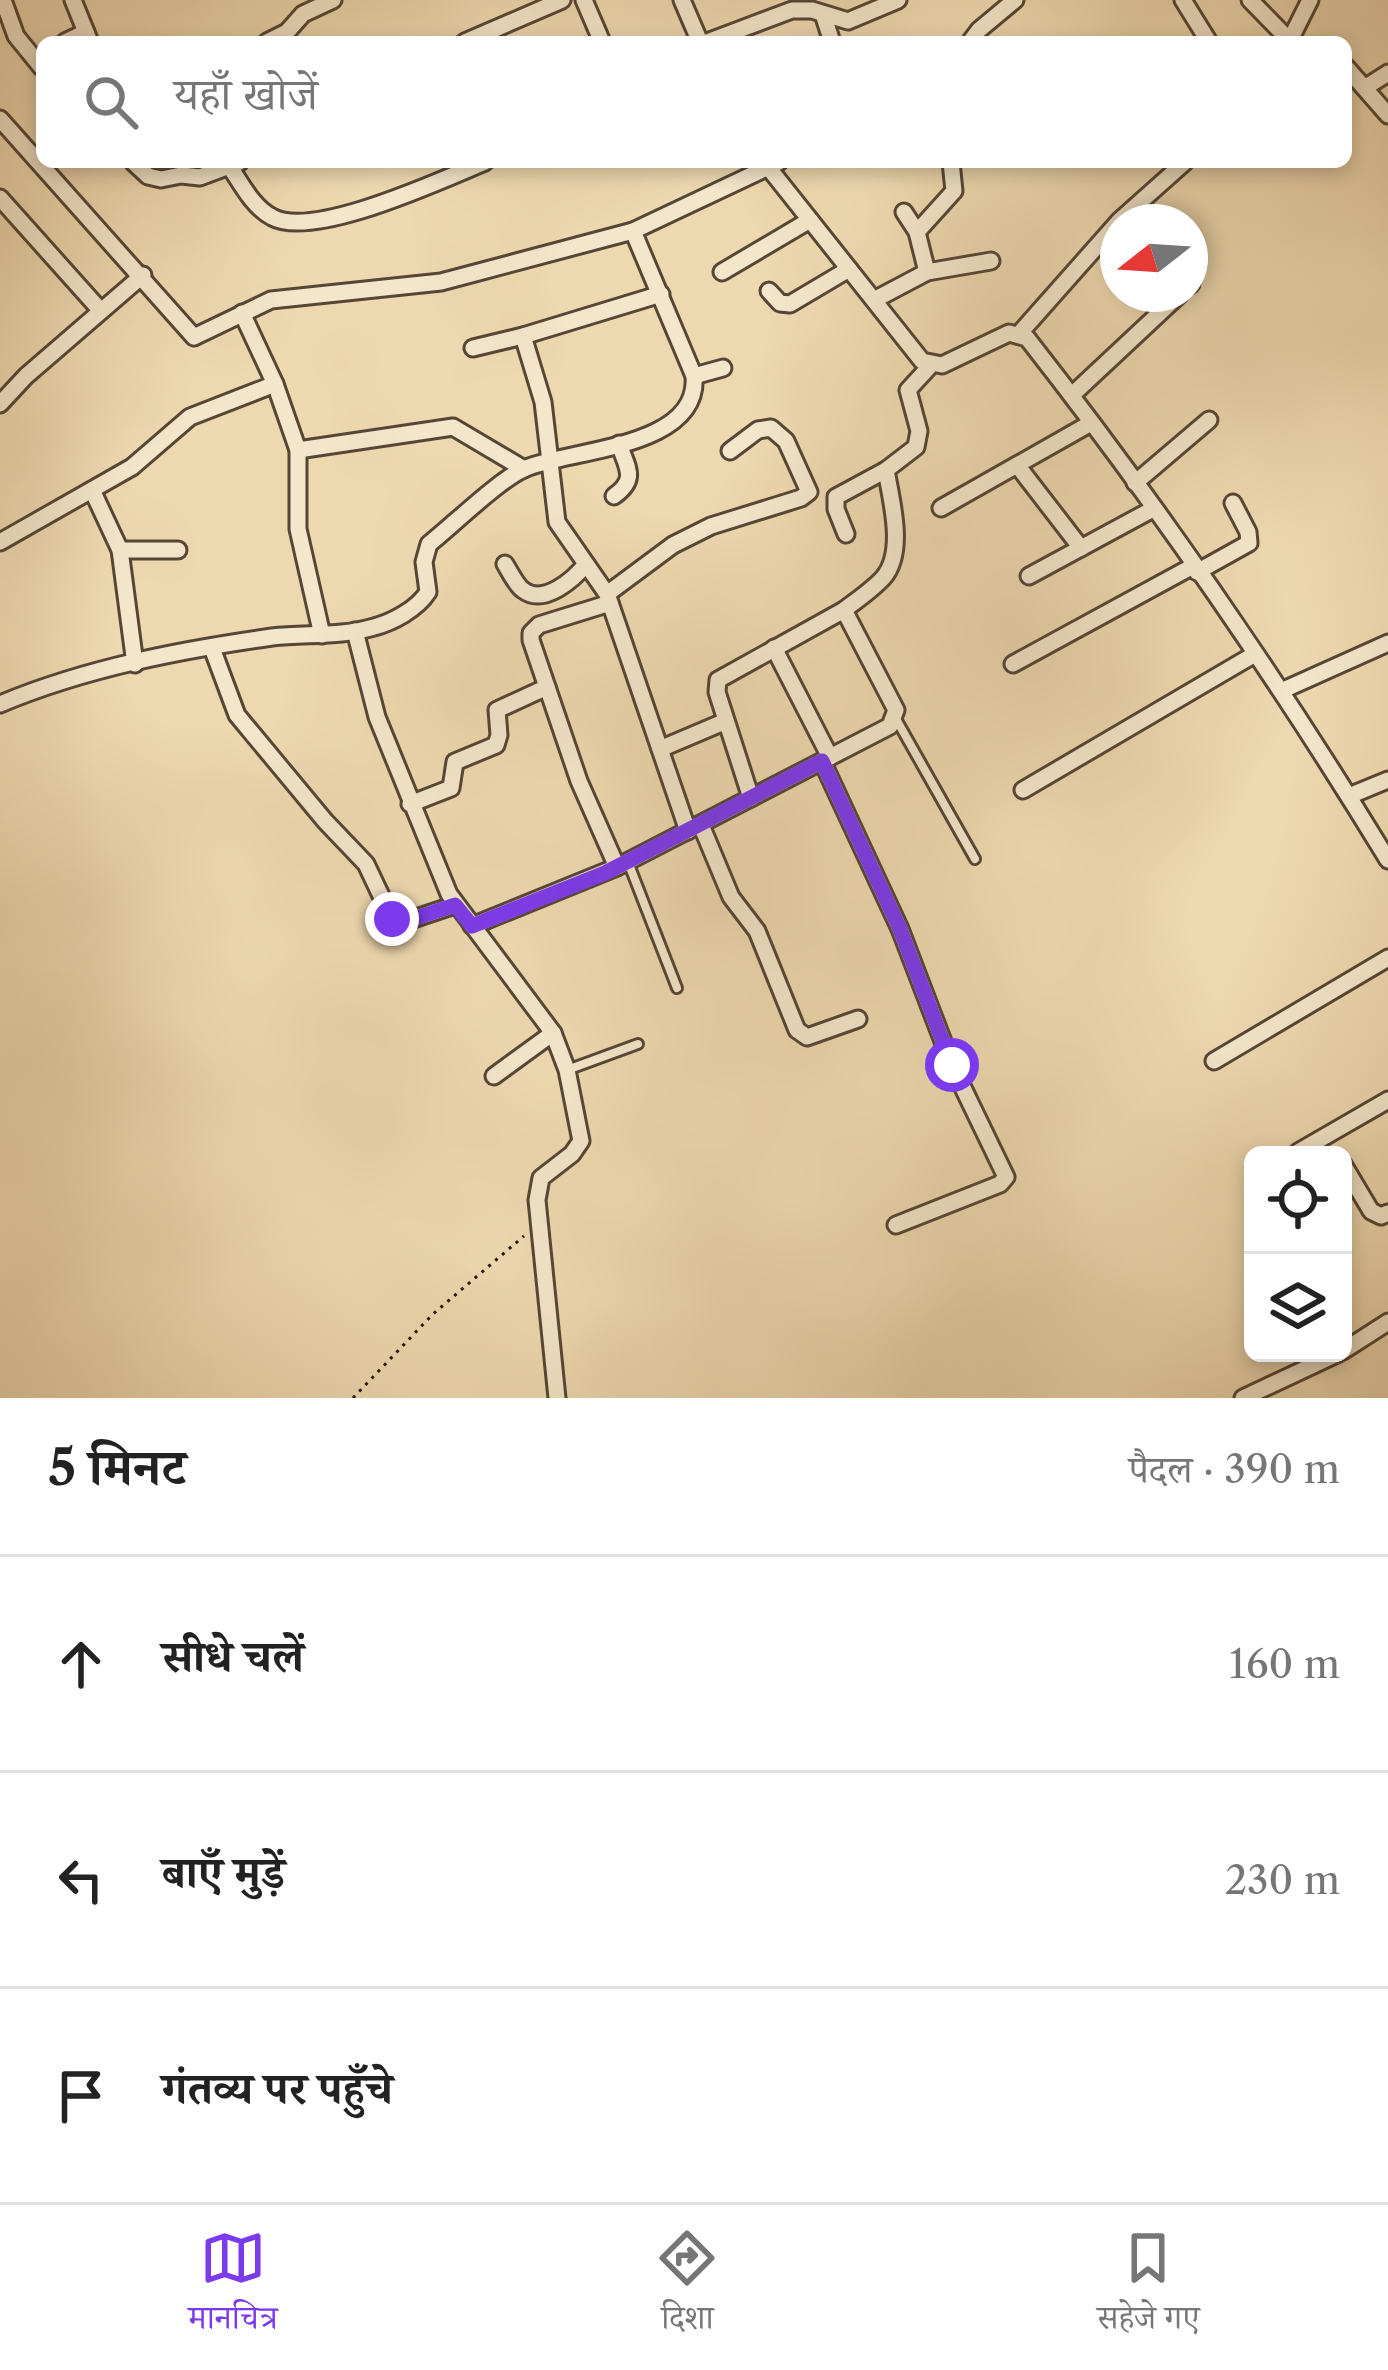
<!DOCTYPE html>
<html lang="hi">
<meta charset="utf-8">
<style>
body{margin:0;font-family:"Libre Caslon Text","Noto Serif Devanagari",serif;background:#f6f6f6;color:#222}
.controls{position:absolute;right:36px;bottom:36px;display:grid;overflow:hidden;border-radius:18px;box-shadow:0 6px 18px #0003}
.controls button{width:108px;height:108px;display:grid;place-items:center;padding:0;border:0;border-bottom:3px solid #e0e0e0;background:#fff;color:#222;font:60px sans-serif}
.compass{position:absolute;left:1100px;top:204px;width:108px;height:108px;border-radius:50%;background:#fff;box-shadow:0 6px 18px #0003;rotate:253deg}
.stop{position:absolute;width:36px;height:36px;margin:-27px;border:9px solid #7c3aed;border-radius:50%;background:#fff}
.stop.end{background:#7c3aed;border-color:#fff;box-shadow:0 3px 12px #0008}
.list{margin:0;padding:0;list-style:none}
h2{display:flex;justify-content:space-between;align-items:center;height:156px;margin:0;padding:0 48px;font-size:51px}
h2 small{font-size:39px;font-weight:400;color:#767676}
.list li{display:grid;grid-template-columns:78px 1fr auto;gap:36px;align-items:center;box-sizing:border-box;height:216px;padding:0 48px;border-top:3px solid #e0e0e0}
.list b{display:block;font-size:45px;white-space:nowrap}
.list em{font-size:39px;font-style:normal;color:#767676}
.icon{flex:none;width:66px;height:66px;fill:none;stroke:currentColor;stroke-width:2;stroke-linecap:round;stroke-linejoin:round}
.map{position:relative;flex:none;width:1388px;height:1398px;overflow:hidden}
.search{position:absolute;background:#fff;box-shadow:0 6px 18px #0003;left:36px;right:36px;top:36px;height:132px;display:flex;align-items:center;gap:30px;box-sizing:border-box;padding:0 42px;border-radius:18px;color:#767676;font-size:45px}
.sheet{height:804px;background:#fff}
nav{display:flex;justify-content:space-around;align-items:center;box-sizing:border-box;height:168px;border-top:3px solid #e0e0e0;background:#fff;font-size:33px;color:#767676}
nav a{display:grid;justify-items:center;gap:6px}
nav .on{color:#7c3aed}
.map>svg:first-child{display:block}
.lines{fill:none;stroke-linecap:round;stroke-linejoin:round}
.service-casing{stroke:#564636;stroke-width:14}
.minor-casing{stroke:#564636;stroke-width:21}
.path{stroke:#24150e;stroke-width:3;stroke-dasharray:3 6;stroke-linecap:butt}
.service{stroke:#f4e6cb;stroke-width:8}
.minor{stroke:#f4e6cb;stroke-width:15}
.route{stroke:#7c3aed;stroke-width:15}
</style>
<div class="map">
<svg width="1388" height="1398" viewBox="0 0 1388 1398">
<rect width="100%" height="100%" fill="#eed8af"/>
<filter id="stains"><feTurbulence type="fractalNoise" baseFrequency=".00167" numOctaves="4"/><feColorMatrix values="0 0 0 0 .2 0 0 0 0 .09 0 0 0 0 .02 0 0 0 .5 -.17"/></filter>
<radialGradient id="worn" r=".72"><stop offset=".6" stop-color="#630" stop-opacity="0"/><stop offset="1" stop-color="#630" stop-opacity=".3"/></radialGradient>
<g class="lines">
<g class="service-casing">
<g id="service">
<path d="M896 719 975 859"/>
<path d="M628 862 677 988"/>
<path d="M567 1070 638 1044"/>
</g>
</g>
<g class="minor-casing">
<g id="minor">
<path d="M3 0 16 36 42 68"/>
<path d="M73 0 90 42"/>
<path d="M584 0 602 42"/>
<path d="M682 0 700 42"/>
<path d="M1183 0 1209 42"/>
<path d="M1250 0 1291 42"/>
<path d="M823 14 832 42"/>
<path d="M1290 40 1310 0"/>
<path d="M65 42 86 32"/>
<path d="M267 42 287 32 303 14 333 0"/>
<path d="M465 42 562 0"/>
<path d="M707 42 792 10H812L848 21 898 0"/>
<path d="M970 42 979 30 1015 0"/>
<path d="M1346 67 1388 115"/>
<path d="M1366 87 1388 73"/>
<path d="M0 119 194 337 271 300 441 282 633 231 779 162"/>
<path d="M133 162 148 176 161 179 181 175 200 177 240 162"/>
<path d="M764 162 922 361 942 365 1009 333 1027 338C1157 504 1278 680 1388 860"/>
<path d="M230 167C242 185 253 207 272 217 313 240 441 180 485 162"/>
<path d="M0 198 101 311"/>
<path d="M904 212 917 232 927 272"/>
<path d="M917 232 954 191 951 162"/>
<path d="M722 272 810 220"/>
<path d="M1190 285 1191 284"/>
<path d="M769 291 780 303 790 304 849 269"/>
<path d="M661 294 523 336 543 402 557 522 607 594 688 831"/>
<path d="M874 300 927 272 991 261"/>
<path d="M242 313 275 384 298 450V529L322 635"/>
<path d="M1019 334 1120 220 1185 162"/>
<path d="M473 348 523 336"/>
<path d="M694 376 723 368"/>
<path d="M1072 395 1180 294"/>
<path d="M0 404 26 376 143 275"/>
<path d="M298 450 453 427 524 469"/>
<path d="M1017 465 1081 548"/>
<path d="M1135 483 1209 420"/>
<path d="M92 490 120 550 135 664"/>
<path d="M614 496C638 479 627 468 619 444"/>
<path d="M941 508 1091 423"/>
<path d="M846 534 836 509V497L886 470"/>
<path d="M0 542 132 467 190 417 275 384"/>
<path d="M120 550H178"/>
<path d="M505 564C510 572 516 585 523 590 544 606 574 579 586 564"/>
<path d="M1197 572 1249 543 1248 532 1233 503"/>
<path d="M1029 576 1153 509"/>
<path d="M607 594 673 545 711 526 801 498 809 492 786 441 771 428 758 430 730 451"/>
<path d="M610 603 539 625 531 633V640L579 781 617 867"/>
<path d="M355 631 377 717 449 894 553 1033 567 1070 581 1141 572 1154 541 1178 537 1200 557 1398"/>
<path d="M212 648 237 715 325 821 366 864 392 919 404 922 455 905"/>
<path d="M774 648 830 757"/>
<path d="M1013 664 1193 566"/>
<path d="M1281 691 1388 643"/>
<path d="M0 704C86 668 180 650 272 637 306 633 341 637 374 627 393 622 417 609 428 592L424 562 429 544C453 525 501 478 526 468 573 449 700 448 694 376L633 231"/>
<path d="M660 749 726 721"/>
<path d="M822 761 900 929 952 1065 1006 1177 1000 1184 896 1225"/>
<path d="M1023 790 1255 654"/>
<path d="M1349 796 1388 780"/>
<path d="M751 798 717 692 718 680 844 610"/>
<path d="M410 804 451 788 455 762 496 745 499 735 497 710 547 687"/>
<path d="M701 825 731 897 757 931 797 1030 807 1037 858 1019"/>
<path d="M472 926 617 867 890 726 896 710 844 610C857 600 872 590 883 578 906 552 891 500 886 470L916 447 919 431 908 390 931 365"/>
<path d="M1214 1061 1388 958"/>
<path d="M494 1076 553 1033"/>
<path d="M1298 1152 1388 1100"/>
<path d="M1343 1164 1371 1211 1381 1216 1388 1213"/>
<path d="M1343 1351 1388 1322"/>
<path d="M1243 1398 1339 1353"/>
</g>
</g>
<path class="path" d="M353 1398 433 1314 524 1236"/>
<use href="#service" class="service"/>
<use href="#minor" class="minor"/>
</g>
<g class="lines">
<path class="route" d="M392 919 404 922 455 905 472 926 605 873 822 761 900 929 952 1065"/>
</g>
<rect width="100%" height="100%" filter="url(#stains)"/>
<rect width="100%" height="100%" fill="url(#worn)"/>
</svg>
<div class="controls">
<button><svg class="icon" aria-label="locate" viewBox="0 0 24 24"><circle cx="12" cy="12" r="6"/><path d="M12 2v4M12 18v4M2 12h4M18 12h4"/></svg></button>
<button><svg class="icon" aria-label="layers" viewBox="0 0 24 24"><path d="M12 4l9 5-9 5-9-5zM3 14l9 5 9-5"/></svg></button>
</div>
<svg class="compass" viewBox="-18 -18 36 36"><path d="M0-13l5 13h-10z" fill="#e53935"/><path d="M0 13l5-13h-10z" fill="#767676"/></svg>
<div class="stop" style="left:952px;top:1065px"></div>
<div class="stop end" style="left:392px;top:919px"></div>
<div class="search"><svg class="icon" aria-label="search" viewBox="0 0 24 24"><circle cx="10" cy="10" r="6"/><path d="M15 15l6 6"/></svg>यहाँ खोजें</div>
</div>
<section class="sheet">
<h2>5 मिनट<small>पैदल · 390 m</small></h2>
<ul class="list">
<li><svg class="icon" aria-label="ahead" viewBox="0 0 24 24"><path d="M12 20V5M6 11l6-6 6 6"/></svg><div><b>सीधे चलें</b></div><em>160 m</em></li>
<li><svg class="icon" aria-label="left" viewBox="0 0 24 24"><path d="M17 20v-9H6M10 6l-5 5 5 5"/></svg><div><b>बाएँ मुड़ें</b></div><em>230 m</em></li>
<li><svg class="icon" aria-label="arrive" viewBox="0 0 24 24"><path d="M6 21V4h12l-3 4 3 4H6"/></svg><div><b>गंतव्य पर पहुँचे</b></div></li>
</ul>
</section>
<nav>
<a class="on"><svg class="icon" aria-label="map" viewBox="0 0 24 24"><path d="M3 6l6-2 6 2 6-2v14l-6 2-6-2-6 2zM9 4v14M15 6v14"/></svg>मानचित्र</a>
<a><svg class="icon" aria-label="directions" viewBox="0 0 24 24"><path d="M12 3l9 9-9 9-9-9zM9 14v-3h6M13 9l2 2-2 2"/></svg>दिशा</a>
<a><svg class="icon" aria-label="saved" viewBox="0 0 24 24"><path d="M7 4h10v16l-5-4-5 4z"/></svg>सहेजे गए</a>
</nav>
